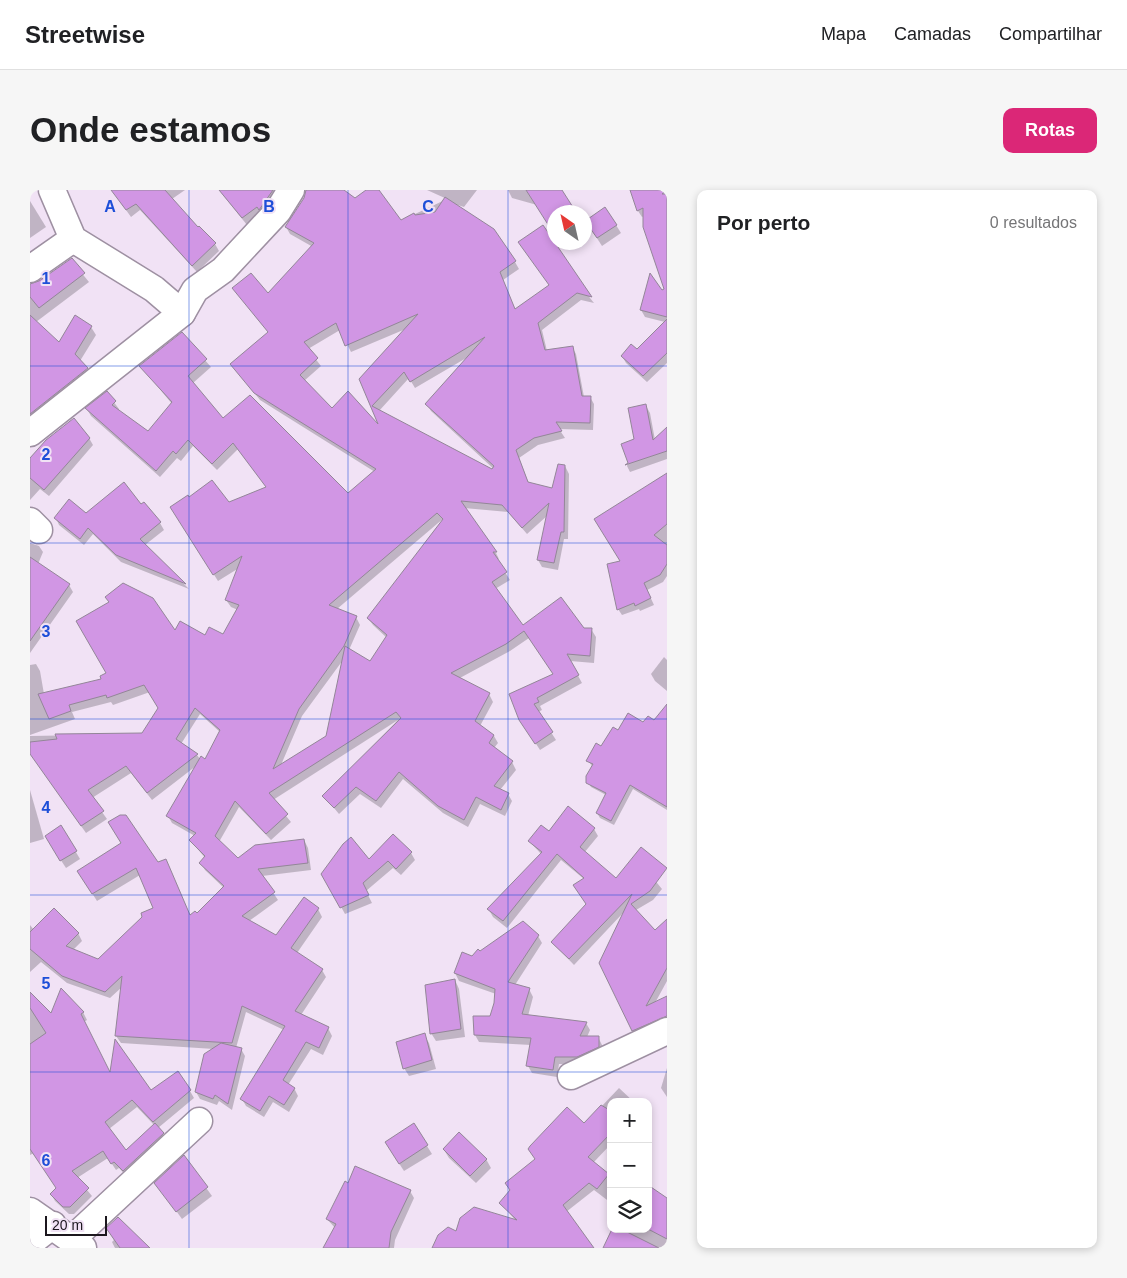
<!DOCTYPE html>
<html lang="pt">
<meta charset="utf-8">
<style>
body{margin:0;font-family:Helvetica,sans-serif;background:#f6f6f6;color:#202124}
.controls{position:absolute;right:15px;bottom:15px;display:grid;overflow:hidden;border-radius:10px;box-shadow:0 2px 8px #0003}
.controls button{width:45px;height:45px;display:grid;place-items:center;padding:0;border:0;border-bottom:1px solid #e0e0e0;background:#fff;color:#202124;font:25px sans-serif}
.compass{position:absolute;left:517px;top:15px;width:45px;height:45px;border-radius:50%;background:#fff;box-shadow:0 2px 8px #0003;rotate:326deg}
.scale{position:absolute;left:15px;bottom:12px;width:62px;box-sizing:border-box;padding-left:5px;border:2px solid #1c171e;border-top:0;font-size:14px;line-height:18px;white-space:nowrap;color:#1c171e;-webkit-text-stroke:4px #f1e2f5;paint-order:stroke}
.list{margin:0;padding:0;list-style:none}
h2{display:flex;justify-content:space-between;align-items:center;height:65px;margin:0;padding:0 20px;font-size:21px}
h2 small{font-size:16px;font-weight:400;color:#757577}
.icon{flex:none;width:28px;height:28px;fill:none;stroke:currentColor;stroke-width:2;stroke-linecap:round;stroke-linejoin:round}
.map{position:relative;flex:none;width:637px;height:1058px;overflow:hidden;border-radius:10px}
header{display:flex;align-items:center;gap:30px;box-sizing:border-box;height:70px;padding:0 25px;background:#fff;border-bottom:1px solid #e0e0e0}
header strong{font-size:24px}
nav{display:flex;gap:28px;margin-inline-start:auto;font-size:18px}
.intro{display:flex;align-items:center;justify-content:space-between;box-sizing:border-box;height:120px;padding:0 30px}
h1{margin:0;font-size:35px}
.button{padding:12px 22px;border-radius:10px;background:#db2777;color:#fff;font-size:18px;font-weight:700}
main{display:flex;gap:30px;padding:0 30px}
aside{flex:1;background:#fff;border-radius:10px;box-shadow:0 2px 8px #0003}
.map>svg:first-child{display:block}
.shadow{fill:#0003;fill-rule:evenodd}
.building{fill:#d196e4;stroke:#938698;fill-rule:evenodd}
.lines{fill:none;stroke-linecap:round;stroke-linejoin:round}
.minor-casing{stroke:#9e90a2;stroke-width:29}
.minor{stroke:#fff;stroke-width:26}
.grid{fill:none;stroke:#1d4ed8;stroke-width:1;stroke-opacity:0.55}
.grid-label{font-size:16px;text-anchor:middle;font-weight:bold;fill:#1d4ed8;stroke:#f1e2f5;stroke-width:4;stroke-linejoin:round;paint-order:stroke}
</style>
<header>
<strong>Streetwise</strong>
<nav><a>Mapa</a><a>Camadas</a><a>Compartilhar</a></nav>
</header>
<div class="intro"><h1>Onde estamos</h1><a class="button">Rotas</a></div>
<main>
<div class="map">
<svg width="637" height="1058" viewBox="0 0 637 1058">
<rect width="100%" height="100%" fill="#f1e2f5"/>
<g class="shadow">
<path d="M93 0H155L142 9 168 39 185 54 189 61 167 82 110 20 101 27 91 13Z"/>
<path d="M189 0H253L217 35Z"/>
<path d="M276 0H315L293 33 338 0H347L370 31 417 9 397 0H447L434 17 421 13 485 72 489 79 473 90 485 120 520 96 512 37 560 108 564 113 551 110 512 140 517 161 542 157 546 164 554 207H560L564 214 563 240 529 239 535 248 508 255 489 268 499 294 523 300 535 276 539 284 538 349H534L528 380 512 377 508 370 518 325 497 344 478 322 434 318 466 363 469 369 466 368 480 390 465 399 493 437 561 439 566 447 564 473 540 471 552 493 510 516 512 520 508 522 526 550 510 560 490 529 524 485 499 448 480 461 428 489 459 504 463 512 450 536 464 546 468 553 464 558 482 572 486 580 470 600 478 604 482 611 475 626 450 614 438 637 413 623 373 589 351 618 330 604 309 624 294 606 368 530 243 610 261 632 241 650 209 617 189 652 207 669 274 650 278 658 281 680 232 686 248 710 219 731 246 747 274 709 288 719 292 727 267 763 292 780 296 787 271 825 298 838 302 846 293 865 281 859 258 895 264 898 268 906 259 922 243 912 234 927 216 916 212 909 254 840 216 822 206 858 211 859 215 866 202 920 189 911 187 915 170 909 166 902 184 859 91 853 86 846 92 797 80 808 37 793 11 772 0 782V735L4 740 48 743 52 751 43 760 68 771 125 718 110 685 67 711 48 681 92 654 161 726 167 725 194 698 175 680 171 673 175 668 161 651 165 646 142 633 138 626 166 576 122 610 101 583 62 608 77 629 56 643 0 563V546L113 544 130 518 120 502 83 515 81 512 42 522 45 529 0 545V475L6 474 10 481 14 504 72 490 145 442 175 447 194 446 208 420 201 417 196 410 209 378 188 391 146 325 159 309 199 314 237 298 208 259 187 280 163 256 151 271 147 268 130 287 61 226 57 219 77 203 89 219 88 221 118 242 142 214 111 176 152 144 181 177 163 193 193 230 318 305 345 282 230 210 202 175 239 143 204 99 238 105 283 57 260 44 256 37 275 8ZM378 138 330 189 351 239 302 220 274 191 291 176 278 159 310 140 321 162ZM438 167 397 214 401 221 467 282 349 221 379 188 385 198ZM414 328 338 428 343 435 357 448 340 472 319 460 330 435 326 427 307 419ZM313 470 297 546 251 575 272 526ZM170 524 190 542 176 570 170 569 167 565 151 554Z"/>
<path d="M478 0H530L544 22H524V43L507 15 482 8Z"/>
<path d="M601 0H637V173L617 192 596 173 592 166 607 161 635 132 615 127 611 120 636 100 614 26 612 27 608 21Z"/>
<path d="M0 11 16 37 0 48Z"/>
<path d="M586 35 591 43 572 56 561 39Z"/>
<path d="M41 70 59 92 6 132 29 154 61 137 66 145 50 171 61 187 0 235V95L9 92Z"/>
<path d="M616 216 620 223 625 250 637 239V269L600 282 597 276Z"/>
<path d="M59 248 63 255 19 306 10 299 0 310V270Z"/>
<path d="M637 285V386L633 392 617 400 624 415 610 421 609 419 592 425 588 419 592 372Z"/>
<path d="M111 316 130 333 134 340 115 355 159 399 91 372 63 344 54 355 29 335 26 328Z"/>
<path d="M0 353 9 356 13 362 8 374 39 395 43 402 0 463Z"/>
<path d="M634 467 637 470V501L625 491 621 484Z"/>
<path d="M558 571 637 581V620L603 599 584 635 570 628 567 623 576 605 561 597 558 592 563 577Z"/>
<path d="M0 600 14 649 0 653Z"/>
<path d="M31 637 50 669 36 678 21 655Z"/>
<path d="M564 639 568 646 554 663 586 690 605 666 632 699 623 710 606 720 625 742 637 731V791L607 846 603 840 593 723 544 775 522 752 557 715 554 689 531 670 477 738 463 727 459 720 512 665 499 651 519 643Z"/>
<path d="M381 663 385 670 371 685 363 678 336 701 342 713 315 724 293 684 339 670Z"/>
<path d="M508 746 512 753 485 795 499 799 503 807 498 826 556 833 560 840 557 847H568L572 855V864L551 874H529L527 887 502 883 498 876 501 855 449 852 445 845 461 827 466 804 429 791 425 783 450 763Z"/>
<path d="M425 790 429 799 435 847 406 851 401 843Z"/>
<path d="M0 804 21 825 53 822 57 830 54 832 81 886 121 901H160L164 908 128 938 137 951 98 988 89 978 86 980 78 968 47 988 62 1006 44 1024H39L25 1011 21 1004 27 998 4 963 0 965ZM107 917 124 935 96 962 79 939Z"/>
<path d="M394 845 399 853 406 879 379 886 374 878Z"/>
<path d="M637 878V907L631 898Z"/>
<path d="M589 898 604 912H581V954L563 973 581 987V1013L564 1000 536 1022 562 1058H404L426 1043 486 1031 471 1013 554 935Z"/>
<path d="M384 935 402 964 374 981 361 961Z"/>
<path d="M618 946 622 953 618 959Z"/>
<path d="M414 960 456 969 461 978 446 993 419 968Z"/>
<path d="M154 967 182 1006 152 1029 126 993Z"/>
<path d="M618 997 637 1009V1058H574L584 1039H618Z"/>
<path d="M380 1001 384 1008 365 1050 364 1058H295L305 1038 297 1029Z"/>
<path d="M77 1038 118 1058H85L82 1052 84 1050Z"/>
</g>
<g class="building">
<path d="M81 0H135L168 37 169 36 186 53 162 76 106 14 96 20Z"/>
<path d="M189 0H243L229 20 227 17 212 28Z"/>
<path d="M276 0H314L325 8 336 0H349L371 30 384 23 385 25 405 22 415 7 464 39 486 71 470 82 485 119 519 95 488 52 513 35 562 107 547 103 508 133 515 160 543 156 552 206H561L560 233 526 232 532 241 504 248 486 260 498 292 522 298 528 274 535 275 534 342H531L524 373 507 370 519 313 492 338 472 315 431 311 467 362H463L477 382 462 392 493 435 531 407 554 438H562L560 466 537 464 549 485 507 508 509 512 504 514 523 542 505 554 489 530 479 504 523 484 494 441 476 454 421 483 460 503 445 531 464 545 459 553 483 571 464 596 479 603 471 620 446 607 434 630 408 616 369 582 346 611 326 597 304 618 292 606 371 528 366 522 239 603 258 624 236 644 205 611 185 646 208 668 225 655 274 649 278 673 228 679 245 702 212 726 246 745 274 707 289 718 261 758 293 779 265 821 299 837 289 858 276 852 253 890 265 898 254 915 239 906 230 921 210 909 255 836 212 816 202 853 85 846 92 786 75 802 32 786 0 759V742L24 718 49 743 36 756 68 769 112 727 111 723 123 718 106 678 62 704 47 681 91 653 78 632 90 625H96L128 672 136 669 160 725 165 721 167 723 194 696 169 673 175 666 159 650 166 643 136 626 171 566 175 569 190 540 165 518 146 549 168 564 117 603 96 576 58 600 74 621 51 636 0 564V552L27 549 25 544 112 543 128 518 114 495 77 508 76 505 39 515 41 521 19 529 8 504 71 489 70 486 76 483 46 431 79 412 75 407 93 393 123 408 145 440 150 431 175 445 179 437 193 444 209 415 195 410 212 366 183 385 140 317 158 305 159 307 182 290 199 312 236 297 203 253 182 274 158 250 146 264 143 261 126 281 55 218 77 201 86 211 82 215 118 241 142 212 109 176 152 142 177 169 158 186 193 228 220 205 318 303 346 279 224 203 200 174 238 142 202 98 221 83 238 103 284 53 255 37 274 8ZM388 124 329 189 348 234 318 201 302 218 270 185 288 168 274 152 306 133 315 156ZM455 147 395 214 464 276 462 279 342 216 374 182 380 192ZM407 323 413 329 337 428 357 445 340 471 315 456 296 546 243 579 269 519 314 456 327 426 299 415Z"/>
<path d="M496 0H532L546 22H524V44Z"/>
<path d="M600 0H637L632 4H637V127L610 120 620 83 632 100 634 99 613 37V18L607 21Z"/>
<path d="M575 17 587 35 567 48 555 31Z"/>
<path d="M42 68 55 83 9 118 0 107V94L9 91Z"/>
<path d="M0 125 29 152 45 125 62 136 45 164 58 178 0 224Z"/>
<path d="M637 129V163L613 186 591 166 601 154 607 159Z"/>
<path d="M616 214 623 250 637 237V261L595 275 598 273 591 254 604 249 598 218Z"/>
<path d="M44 228 60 248 14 300 0 288V268L16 250Z"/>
<path d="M637 283V334L624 345 637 355V374L630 385 614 393 621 408 605 416 604 413 587 420 577 374 590 371 564 329Z"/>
<path d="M94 292 111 314 114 312 131 332 110 349 156 394 86 365 58 338 50 349 24 328 39 309 56 323Z"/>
<path d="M0 367 40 394 0 451Z"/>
<path d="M637 514V617L600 595 581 631 566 623 576 603 556 593V586L563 574 556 571 566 553 571 556 583 537 588 540 598 523 613 532 618 526 624 530Z"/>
<path d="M538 616 565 638 550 657 586 688 611 657 637 678 620 701 601 714 625 740 637 729V778L616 816 637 806V826L602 841 569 773 602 704 539 769 521 752 556 714 543 695 554 688 527 664 473 731 457 719 512 662 498 651 511 635 519 641Z"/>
<path d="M31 635 47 661 30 671 15 646Z"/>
<path d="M363 644 382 662 366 679 358 671 333 693 339 705 310 718 291 684 313 654 321 647 339 669Z"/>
<path d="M493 731 509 745 478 792 500 798 492 824 557 832 550 846H569V857L547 867H525L523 880 496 876 501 848 444 845 443 826H460L464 813 465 799 424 783 432 762 442 766 448 759 450 761Z"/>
<path d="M425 789 431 839 400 844 395 795Z"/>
<path d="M31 798 54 822 51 824 80 882 85 849 121 900 148 881 161 900 123 932 102 910 75 932 96 960 125 933 134 943 93 981 84 972 81 974 73 961 42 981 59 998 40 1017H33L20 1004 26 998 0 959V854L16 843 0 818V802L21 823Z"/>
<path d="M395 843 402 870 373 879 366 852Z"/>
<path d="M191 853 212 858 198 914 185 905 183 909 165 902 174 864Z"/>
<path d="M571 915 581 921V943L558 967 579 984 567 999 559 993 533 1015 564 1058H402L408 1045 418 1037 426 1041 430 1028 444 1017 487 1030 469 1013 480 1000 475 993 505 969 498 959 500 956 537 917 554 933Z"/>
<path d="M384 933 398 955 369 974 355 952Z"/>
<path d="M429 942 457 969 440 986 413 959Z"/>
<path d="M154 965 178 997 146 1022 124 993Z"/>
<path d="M325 976 381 1000 361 1042 359 1058H293L306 1034 296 1029 315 991 318 993Z"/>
<path d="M618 995 637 1008V1049L618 1039Z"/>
<path d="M88 1027 120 1058H90L76 1038Z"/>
<path d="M582 1039H591L629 1058H573Z"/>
</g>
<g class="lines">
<g class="minor-casing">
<g id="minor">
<path d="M22 0 43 49 124 99 152 123"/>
<path d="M0 79 43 49"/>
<path d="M0 243 152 123 165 100 193 80 248 21 261 0"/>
<path d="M0 331 9 340"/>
<path d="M541 886 637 841"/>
<path d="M0 1021 53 1058"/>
<path d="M42 1049 169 931"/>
<path d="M0 1053 23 1035"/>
</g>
</g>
<use href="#minor" class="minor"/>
</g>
<path class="grid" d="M159 0V1058M318 0V1058M478 0V1058M0 176H637M0 353H637M0 529H637M0 705H637M0 882H637"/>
<g class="grid-label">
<text x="80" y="22">A</text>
<text x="239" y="22">B</text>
<text x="398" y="22">C</text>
<text x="16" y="94">1</text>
<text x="16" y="270">2</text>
<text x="16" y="447">3</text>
<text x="16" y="623">4</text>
<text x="16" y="799">5</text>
<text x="16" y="976">6</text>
</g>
</svg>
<div class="controls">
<button>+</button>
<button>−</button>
<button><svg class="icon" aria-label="layers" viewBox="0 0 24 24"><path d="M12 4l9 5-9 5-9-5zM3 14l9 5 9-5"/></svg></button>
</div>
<svg class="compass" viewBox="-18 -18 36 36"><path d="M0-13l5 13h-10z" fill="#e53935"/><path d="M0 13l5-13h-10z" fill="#757577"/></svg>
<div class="scale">20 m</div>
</div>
<aside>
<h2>Por perto<small>0 resultados</small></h2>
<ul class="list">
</ul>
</aside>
</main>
